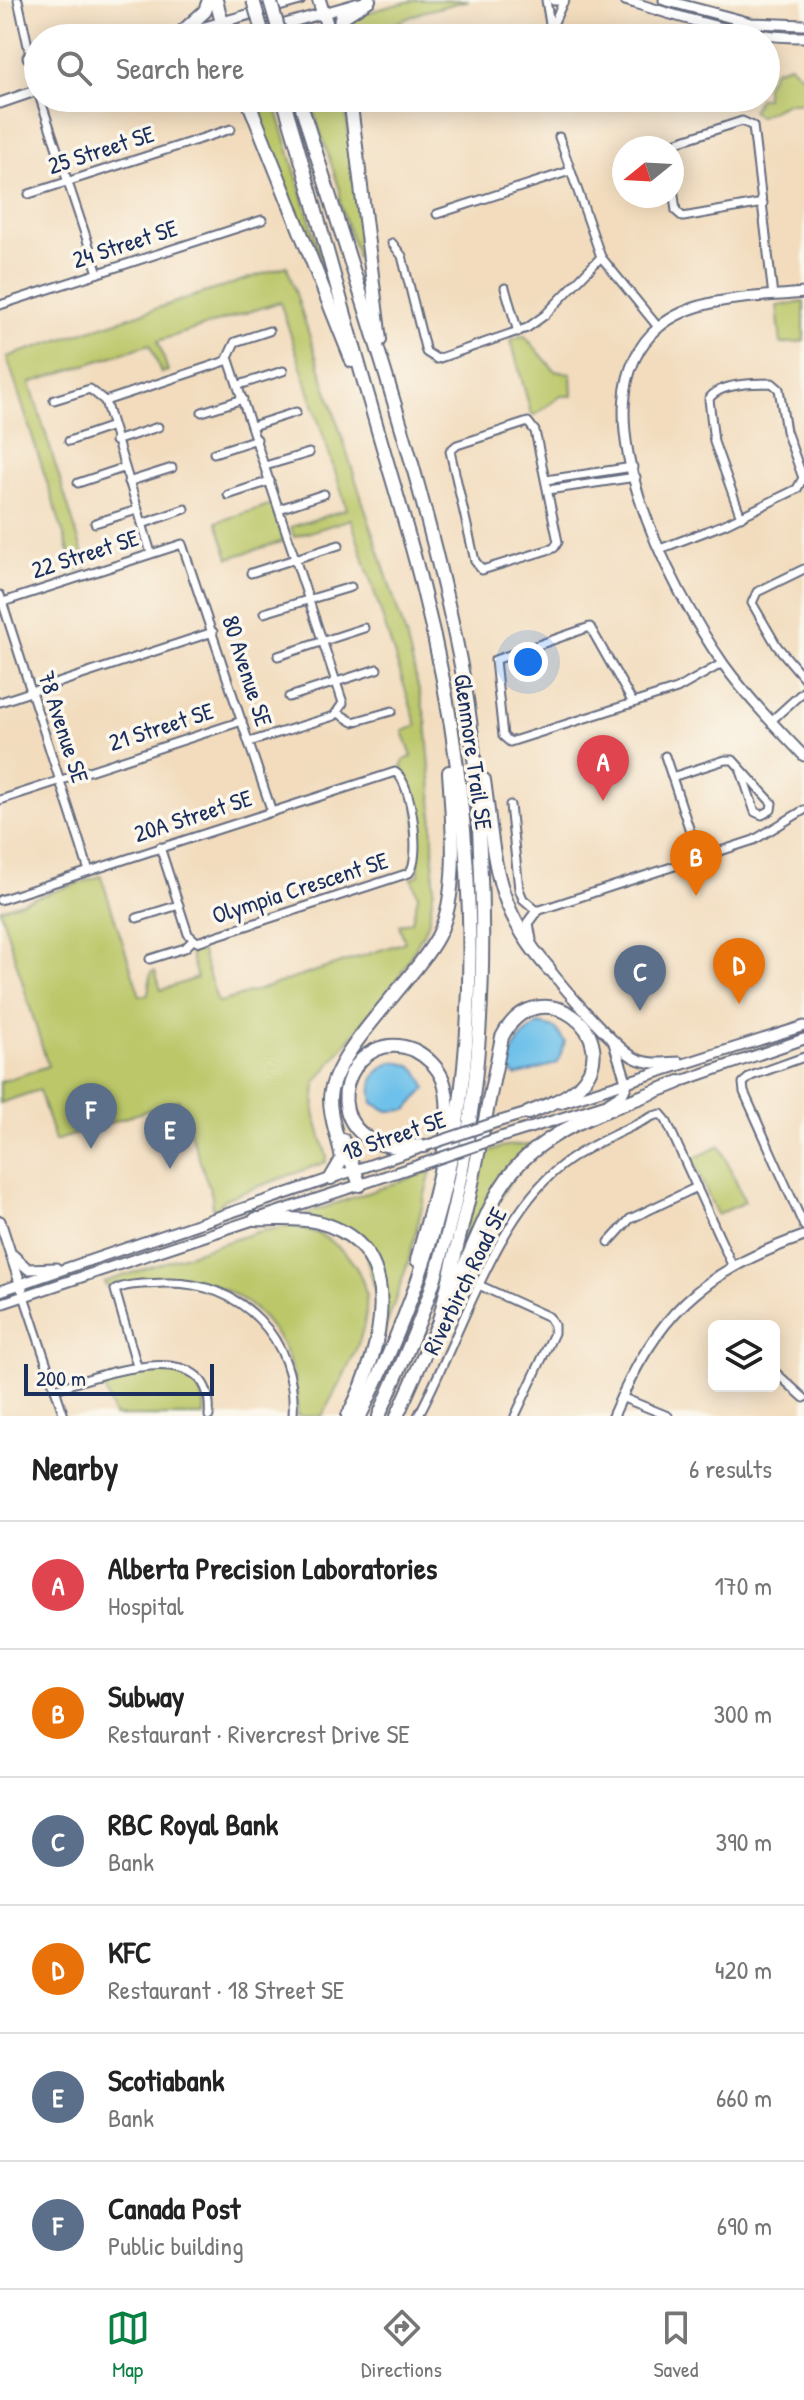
<!DOCTYPE html>
<meta charset="utf-8">
<style>
body{margin:0;font-family:"Patrick Hand",sans-serif;background:#f6f6f6;color:#222}
.controls{position:absolute;right:24px;bottom:24px;display:grid;overflow:hidden;border-radius:12px;box-shadow:0 4px 20px #0003}
.controls button{width:72px;height:72px;display:grid;place-items:center;padding:0;border:0;border-bottom:2px solid #e0e0e0;background:#fff;color:#222;font:40px sans-serif}
.compass{position:absolute;left:612px;top:136px;width:72px;height:72px;border-radius:50%;background:#fff;box-shadow:0 4px 20px #0003;rotate:252deg}
.scale{position:absolute;left:24px;bottom:20px;width:190px;box-sizing:border-box;padding-left:8px;border:4px solid #1b2f5e;border-top:0;font-size:22px;line-height:28px;white-space:nowrap;color:#1b2f5e;-webkit-text-stroke:6px #fbf7ec;paint-order:stroke}
.you{position:absolute;left:528px;top:662px;width:28px;height:28px;margin:-20px;border:6px solid #fff;border-radius:50%;background:#1a73e8;box-shadow:0 0 0 12px #1a73e833}
.badge{display:grid;place-items:center;width:52px;height:52px;border-radius:50%;background:#0b8043;color:#fff;font-size:26px;font-weight:700}
.pin{position:absolute;translate:-50% -66px;filter:drop-shadow(0 2px 4px #0008)}
.pin::after{content:'';position:absolute;top:42px;width:28px;height:24px;background:inherit;clip-path:polygon(0 0,100% 0,50% 100%)}
.list{margin:0;padding:0;list-style:none}
h2{display:flex;justify-content:space-between;align-items:center;height:104px;margin:0;padding:0 32px;font-size:34px}
h2 small{font-size:26px;font-weight:400;color:#767676}
.list li{display:grid;grid-template-columns:52px 1fr auto;gap:24px;align-items:center;box-sizing:border-box;height:128px;padding:0 32px;border-top:2px solid #e0e0e0}
.list b{display:block;font-size:30px;white-space:nowrap}
.list p{margin:0;font-size:26px;white-space:nowrap;color:#767676}
.list em{font-size:26px;font-style:normal;color:#767676}
.icon{flex:none;width:44px;height:44px;fill:none;stroke:currentColor;stroke-width:2;stroke-linecap:round;stroke-linejoin:round}
.map{position:relative;flex:none;width:804px;height:1416px;overflow:hidden}
.search{position:absolute;background:#fff;box-shadow:0 4px 20px #0003;left:24px;right:24px;top:24px;height:88px;display:flex;align-items:center;gap:20px;box-sizing:border-box;padding:0 28px;border-radius:44px;color:#767676;font-size:30px}
.sheet{height:872px;background:#fff}
nav{display:flex;justify-content:space-around;align-items:center;box-sizing:border-box;height:112px;border-top:2px solid #e0e0e0;background:#fff;font-size:22px;color:#767676}
nav a{display:grid;justify-items:center;gap:4px}
nav .on{color:#0b8043}
.map>svg:first-child{display:block}
.green{fill:#bbc769;stroke:#6b7b64;stroke-width:2}
.water{fill:#6ec1ea;stroke:#4478a4;stroke-width:2}
.lines{fill:none;stroke-linecap:round;stroke-linejoin:round}
.street-casing{stroke:#666c7f;stroke-width:11}
.secondary-casing{stroke:#666c7f;stroke-width:13}
.highway-casing{stroke:#666c7f;stroke-width:16}
.street{stroke:#fff;stroke-width:7}
.secondary{stroke:#fff;stroke-width:9}
.highway{stroke:#fff;stroke-width:12}
.secondary-bridge-casing{stroke:#666c7f;stroke-width:13;stroke-linecap:butt}
.highway-bridge-casing{stroke:#666c7f;stroke-width:16;stroke-linecap:butt}
.secondary-bridge{stroke:#fff;stroke-width:9}
.highway-bridge{stroke:#fff;stroke-width:12}
.labels{text-anchor:middle;stroke-width:7;stroke-linejoin:round;paint-order:stroke}
.street-label{font-size:24px;fill:#1b2f5e;stroke:#fbf7ec}
</style>
<div class="map">
<svg width="804" height="1416" viewBox="0 0 804 1416">
<rect width="100%" height="100%" fill="#fbf7ec"/>
<filter id="ink" filterUnits="userSpaceOnUse"><feTurbulence type="fractalNoise" baseFrequency=".0125" numOctaves="2"/><feDisplacementMap in="SourceGraphic" scale="16" xChannelSelector="R" yChannelSelector="G"/><feConvolveMatrix kernelMatrix="1 2 1 2 8 2 1 2 1" color-interpolation-filters="sRGB"/></filter>
<filter id="wash" filterUnits="userSpaceOnUse"><feTurbulence type="fractalNoise" baseFrequency=".006" numOctaves="4" result="noise"/><feDisplacementMap in="SourceGraphic" scale="32" xChannelSelector="R" yChannelSelector="G"/><feGaussianBlur stdDeviation="1.8" result="paint"/><feColorMatrix in="noise" values="0 0 0 0 0 0 0 0 0 0 0 0 0 0 0 0 0 1.4 0 .05"/><feComposite in="paint" operator="in"/></filter>
<g filter="url(#wash)">
<rect width="100%" height="100%" fill="#f2dcbd"/>
<g class="green">
<path d="M415 0H469L422 12 361 38H341C352 10 389 7 415 0Z"/>
<path d="M790 65 804 78V103H787L758 117 752 111 759 98H766V85L774 70Z"/>
<path d="M250 98H273L329 284 326 285Z"/>
<path d="M309 98H344L370 295 340 204V190Z"/>
<path d="M287 266 406 636 426 720 432 792 434 887 428 924 401 974 316 1082 314 1113 327 1157 326 1162 224 1199 218 1208 213 1210 212 1196 179 1100 55 1141 39 1090 0 1103V1082L48 1066 0 909 101 876 140 996 148 994 151 972 155 971 161 990 197 978 189 950 200 947 218 1003 405 942 399 925 412 921 418 896 412 878 419 875 415 804 402 766 404 760 412 757 403 731 417 726 351 519 294 537 291 527 347 509 280 302 158 341 168 371 161 373 150 344 30 383 87 567 75 570 7 357Z"/>
<path d="M804 302V341L781 344 777 306Z"/>
<path d="M524 335 555 371 571 374 572 396H561L535 415 531 413 511 340Z"/>
<path d="M272 504 284 541 229 558 217 522Z"/>
<path d="M531 1145 532 1147 456 1268 481 1154 505 1146Z"/>
<path d="M720 1146 745 1202 717 1215 692 1159Z"/>
<path d="M431 1171 408 1263 381 1341 384 1327 364 1247 305 1214Z"/>
<path d="M289 1226C311 1228 328 1237 344 1252 394 1303 348 1365 322 1416H297C301 1354 262 1295 199 1281 183 1278 166 1280 149 1281 135 1282 119 1282 106 1286L104 1282 257 1232Z"/>
<path d="M170 1371C191 1378 208 1391 204 1416H114L102 1381 126 1374Z"/>
</g>
<g class="water">
<path d="M538 1024 555 1028 565 1042 558 1063 516 1076 509 1069C510 1048 521 1036 538 1024Z"/>
<path d="M393 1062C412 1063 420 1069 426 1088L407 1110 388 1111 373 1103C369 1082 373 1071 393 1062Z"/>
</g>
</g>
<g filter="url(#ink)">
<g class="lines">
<g class="street-casing">
<g id="street">
<path d="M18 0 38 92"/>
<path d="M546 0 550 24"/>
<path d="M547 38 564 0"/>
<path d="M40 98 98 273"/>
<path d="M559 137 601 257 658 327"/>
<path d="M670 148 671 144 742 121 753 126 773 296"/>
<path d="M672 180 676 211 683 217 763 203"/>
<path d="M29 194 231 129"/>
<path d="M437 214 570 171"/>
<path d="M392 243 402 256 426 352 437 359 527 328 545 315 601 257"/>
<path d="M505 288 518 332"/>
<path d="M0 305 262 220"/>
<path d="M227 359 235 342 269 331"/>
<path d="M239 385 283 371"/>
<path d="M54 400 90 389 105 401"/>
<path d="M202 412 243 399"/>
<path d="M528 422 535 431 558 542 554 548 482 570 475 561 450 451 457 445Z"/>
<path d="M252 426 296 412"/>
<path d="M69 441 110 427"/>
<path d="M115 441 158 427"/>
<path d="M214 453 257 439"/>
<path d="M265 466 309 453"/>
<path d="M546 480 633 467"/>
<path d="M128 482 172 468"/>
<path d="M78 483 123 468"/>
<path d="M548 490 636 477"/>
<path d="M228 495 270 481"/>
<path d="M279 509 324 494"/>
<path d="M95 523 137 510"/>
<path d="M142 524 185 509"/>
<path d="M660 549 725 524 797 489 803 478 786 431 779 389 772 383C755 383 719 383 709 399L714 442 741 517"/>
<path d="M151 553 105 401 229 360 343 703 334 716 249 742"/>
<path d="M804 569 757 592 752 603 777 646 804 678"/>
<path d="M251 573 339 545"/>
<path d="M0 595 89 871"/>
<path d="M0 603 182 544 272 812"/>
<path d="M264 613 351 587"/>
<path d="M278 656 364 628"/>
<path d="M289 697 377 669"/>
<path d="M0 702 213 632"/>
<path d="M633 703 590 627 495 660 503 736 510 742 677 689 723 663"/>
<path d="M338 713 353 722 392 711"/>
<path d="M771 721 804 691"/>
<path d="M665 756 699 858"/>
<path d="M672 777 725 760H733L772 803 771 810 762 815 755 812 741 771"/>
<path d="M0 800 242 721"/>
<path d="M510 805 519 889 523 899 537 911 754 840 804 810"/>
<path d="M0 900 395 772C412 781 422 860 409 873L197 942 188 934 160 847"/>
<path d="M137 918 179 905"/>
<path d="M150 959 185 948 193 940"/>
<path d="M804 1057 751 1076 743 1083 744 1092 804 1226"/>
<path d="M609 1242 630 1219 697 1187"/>
<path d="M481 1286 549 1317 554 1325V1333L515 1416"/>
<path d="M24 1296 64 1416"/>
<path d="M137 1366 115 1290C128 1283 149 1284 164 1283 241 1280 298 1339 293 1416"/>
<path d="M774 1371 804 1398"/>
<path d="M55 1389C96 1377 216 1330 209 1416"/>
<path d="M621 1397 668 1416"/>
<path d="M418 1416C459 1341 494 1219 561 1166 588 1145 622 1132 653 1116L661 1114 666 1120 733 1267"/>
</g>
</g>
<g class="secondary-casing">
<g id="secondary">
<path d="M554 0H564"/>
<path d="M625 0C684 18 741 38 804 37"/>
<path d="M664 0 751 23 804 25"/>
<path d="M166 38 300 0"/>
<path d="M236 38 359 3"/>
<path d="M28 57 38 69"/>
<path d="M0 103 38 90"/>
<path d="M804 293C757 298 697 295 659 327 570 402 673 592 724 665 748 698 776 727 804 756"/>
<path d="M531 940 528 923 537 911"/>
<path d="M547 966C561 985 616 1049 635 1058 649 1065 664 1063 679 1062"/>
<path d="M676 1083 804 1039"/>
<path d="M609 1102 623 1093 627 1084 614 1043"/>
<path d="M560 1103 804 1026"/>
<path d="M497 1122 534 1111"/>
<path d="M501 1137 616 1101"/>
<path d="M0 1221 22 1289"/>
<path d="M13 1255 28 1269 56 1268"/>
<path d="M0 1291 417 1149"/>
<path d="M0 1304 422 1164"/>
<path d="M613 1416C657 1315 699 1273 804 1236"/>
</g>
</g>
<g class="highway-casing">
<g id="highway">
<path d="M216 0 226 38"/>
<path d="M319 0 331 38"/>
<path d="M181 33 205 11 209 0"/>
<path d="M338 38 341 18 369 0"/>
<path d="M247 98 352 361"/>
<path d="M283 98C314 200 341 304 371 406 388 468 408 528 423 590 474 791 491 1032 433 1232 415 1295 389 1357 360 1416"/>
<path d="M299 98C357 288 426 480 463 676 474 734 478 793 480 852 487 990 479 1124 441 1257 426 1312 401 1364 379 1416"/>
<path d="M350 98 380 340"/>
<path d="M484 780C495 859 493 906 549 969"/>
<path d="M343 1140 360 1185"/>
<path d="M331 1178 342 1159C339 1138 330 1121 330 1099 331 1053 415 980 438 936 460 894 452 818 449 772"/>
<path d="M256 1219C277 1220 297 1217 318 1222 414 1247 379 1355 348 1416"/>
<path d="M417 1260C429 1214 459 1124 443 1080 438 1067 426 1056 414 1050 357 1026 317 1110 371 1140 388 1149 407 1146 425 1146"/>
<path d="M449 1300C465 1267 478 1231 495 1198 530 1128 613 1110 679 1082"/>
<path d="M439 1321 470 1193 502 1037C538 966 630 1036 578 1087 564 1100 545 1106 528 1113"/>
<path d="M397 1416 441 1317"/>
</g>
</g>
<use href="#street" class="street"/>
<use href="#secondary" class="secondary"/>
<use href="#highway" class="highway"/>
<g class="secondary-bridge-casing">
<g id="secondary-bridge">
<path d="M425 1146 497 1122"/>
<path d="M422 1164 501 1137"/>
</g>
</g>
<g class="highway-bridge-casing">
<g id="highway-bridge">
<path d="M253 0 264 38"/>
<path d="M270 0 281 38"/>
</g>
</g>
<use href="#secondary-bridge" class="secondary-bridge"/>
<use href="#highway-bridge" class="highway-bridge"/>
</g>
</g>
<g class="labels">
<g class="street-label">
<text transform="translate(101 150) rotate(-18)" y="8">25 Street SE</text>
<text transform="translate(125 244) rotate(-18)" y="8">24 Street SE</text>
<text transform="translate(85 554) rotate(-18)" y="8">22 Street SE</text>
<text transform="translate(247 671) rotate(72)" y="8">80 Avenue SE</text>
<text transform="translate(63 727) rotate(72)" y="8">78 Avenue SE</text>
<text transform="translate(161 727) rotate(-18)" y="8">21 Street SE</text>
<text transform="translate(473 752) rotate(82)" y="8">Glenmore Trail SE</text>
<text transform="translate(193 816) rotate(-18)" y="8">20A Street SE</text>
<text transform="translate(300 888) rotate(-18)" y="8">Olympia Crescent SE</text>
<text transform="translate(394 1136) rotate(-19)" y="8">18 Street SE</text>
<text transform="translate(465 1281) rotate(-64)" y="8">Riverbirch Road SE</text>
</g>
</g>
</svg>
<div class="controls">
<button><svg class="icon" aria-label="layers" viewBox="0 0 24 24"><path d="M12 4l9 5-9 5-9-5zM3 14l9 5 9-5"/></svg></button>
</div>
<svg class="compass" viewBox="-18 -18 36 36"><path d="M0-13l5 13h-10z" fill="#e53935"/><path d="M0 13l5-13h-10z" fill="#767676"/></svg>
<div class="scale">200 m</div>
<div class="you"></div>
<div class="pin badge" style="left:603px;top:801px;background:#e0444e">A</div>
<div class="pin badge" style="left:696px;top:896px;background:#e8710a">B</div>
<div class="pin badge" style="left:640px;top:1011px;background:#5c6f8a">C</div>
<div class="pin badge" style="left:739px;top:1004px;background:#e8710a">D</div>
<div class="pin badge" style="left:170px;top:1169px;background:#5c6f8a">E</div>
<div class="pin badge" style="left:91px;top:1149px;background:#5c6f8a">F</div>
<div class="search"><svg class="icon" aria-label="search" viewBox="0 0 24 24"><circle cx="10" cy="10" r="6"/><path d="M15 15l6 6"/></svg>Search here</div>
</div>
<section class="sheet">
<h2>Nearby<small>6 results</small></h2>
<ul class="list">
<li><span class="badge" style="background:#e0444e">A</span><div><b>Alberta Precision Laboratories</b><p>Hospital</p></div><em>170 m</em></li>
<li><span class="badge" style="background:#e8710a">B</span><div><b>Subway</b><p>Restaurant · Rivercrest Drive SE</p></div><em>300 m</em></li>
<li><span class="badge" style="background:#5c6f8a">C</span><div><b>RBC Royal Bank</b><p>Bank</p></div><em>390 m</em></li>
<li><span class="badge" style="background:#e8710a">D</span><div><b>KFC</b><p>Restaurant · 18 Street SE</p></div><em>420 m</em></li>
<li><span class="badge" style="background:#5c6f8a">E</span><div><b>Scotiabank</b><p>Bank</p></div><em>660 m</em></li>
<li><span class="badge" style="background:#5c6f8a">F</span><div><b>Canada Post</b><p>Public building</p></div><em>690 m</em></li>
</ul>
</section>
<nav>
<a class="on"><svg class="icon" aria-label="map" viewBox="0 0 24 24"><path d="M3 6l6-2 6 2 6-2v14l-6 2-6-2-6 2zM9 4v14M15 6v14"/></svg>Map</a>
<a><svg class="icon" aria-label="directions" viewBox="0 0 24 24"><path d="M12 3l9 9-9 9-9-9zM9 14v-3h6M13 9l2 2-2 2"/></svg>Directions</a>
<a><svg class="icon" aria-label="saved" viewBox="0 0 24 24"><path d="M7 4h10v16l-5-4-5 4z"/></svg>Saved</a>
</nav>
